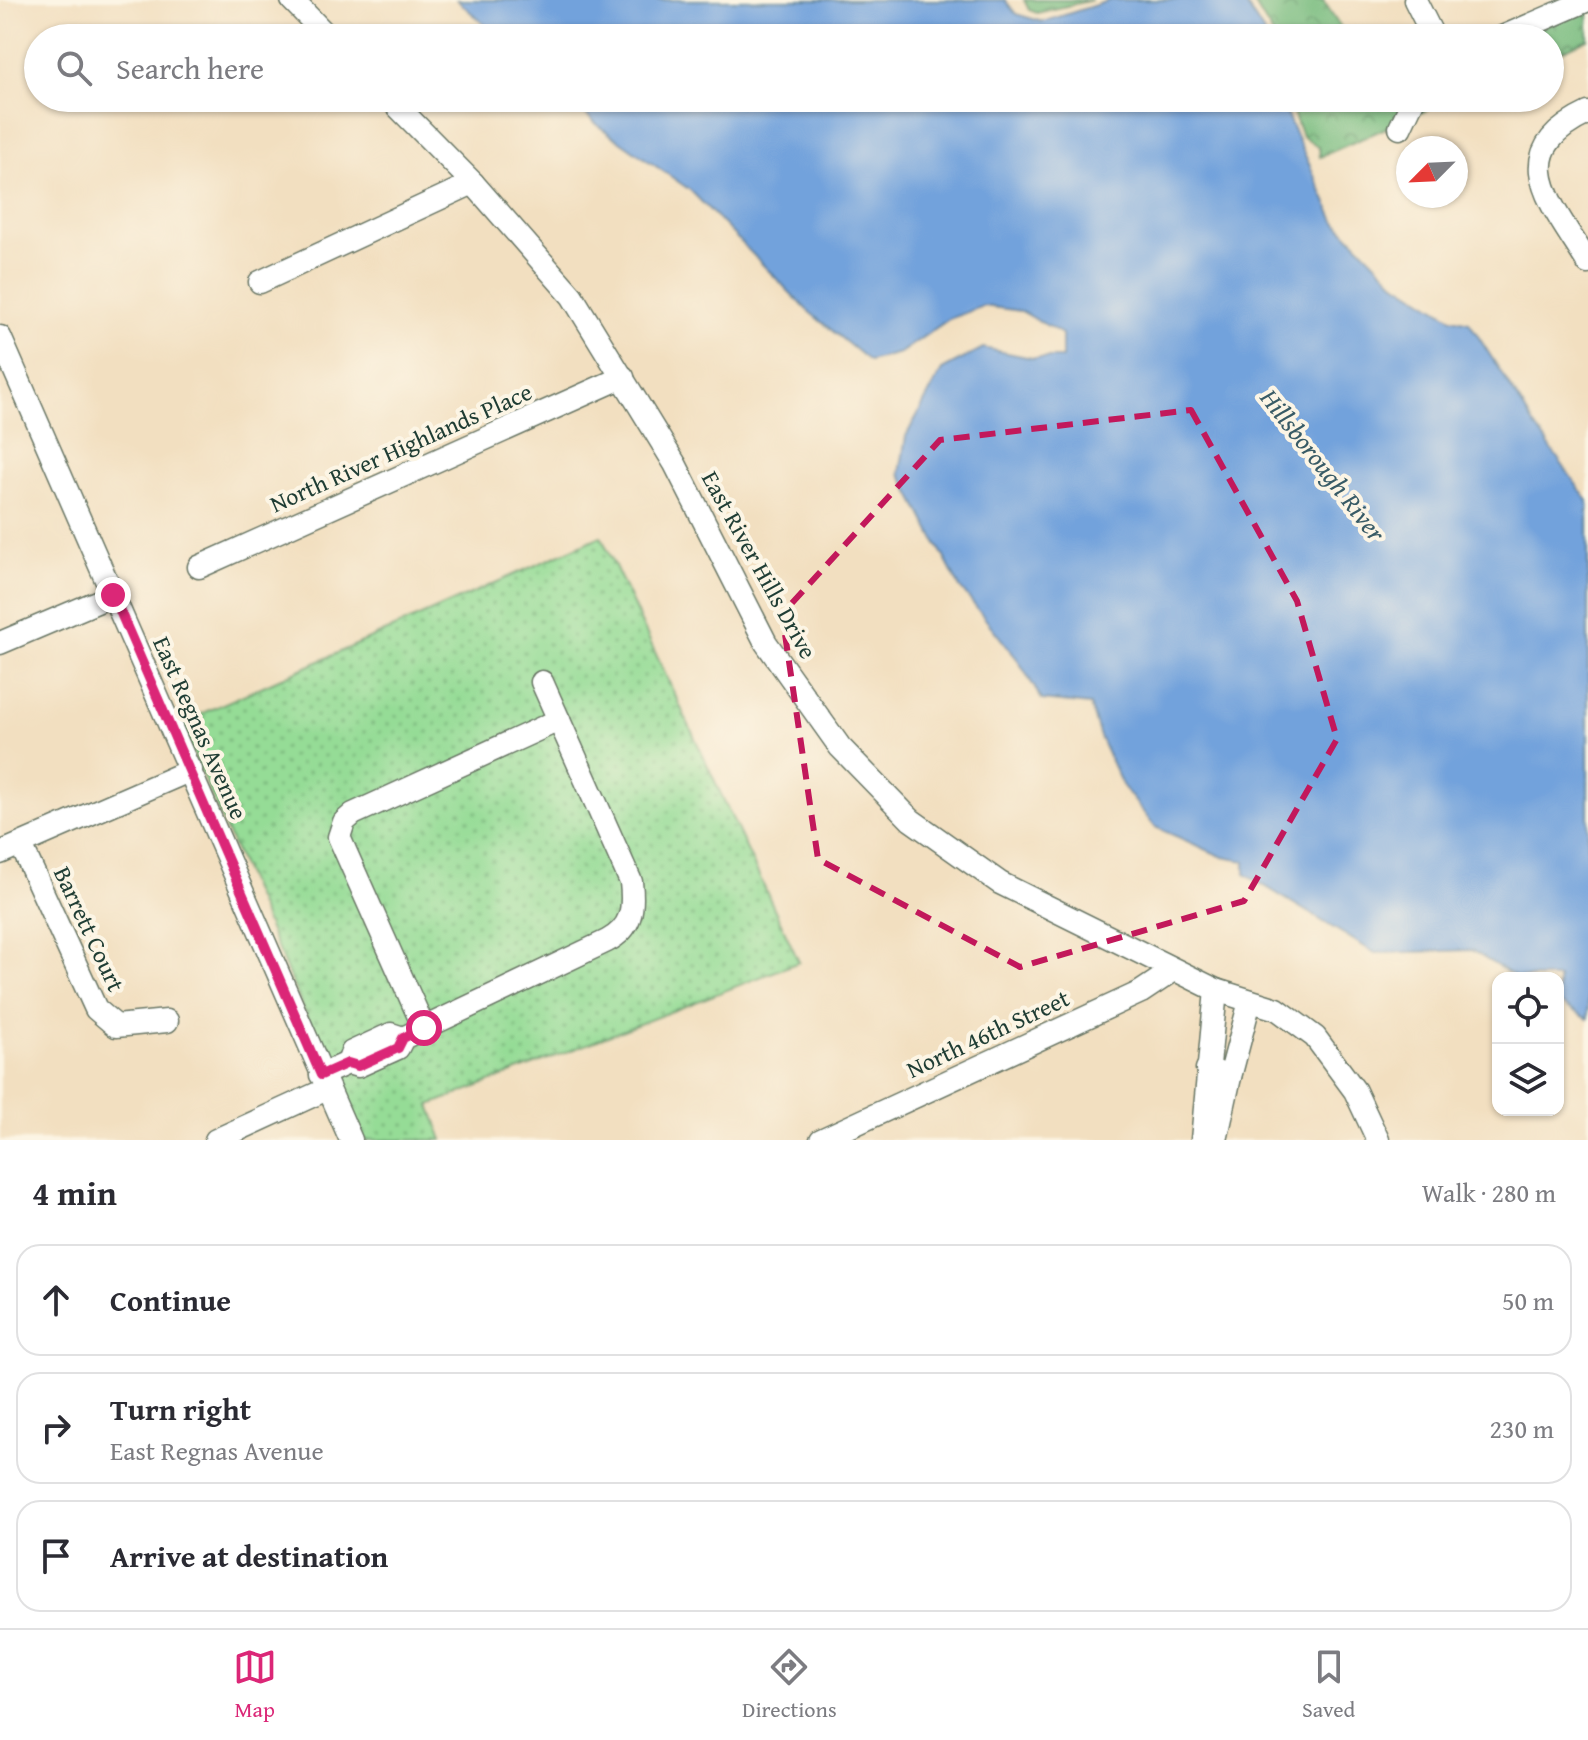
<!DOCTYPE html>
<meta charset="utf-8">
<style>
body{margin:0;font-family:"Gentium Book Plus",serif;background:#f2f2f3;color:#2b2b33}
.controls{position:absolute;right:24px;bottom:24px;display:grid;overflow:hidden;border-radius:16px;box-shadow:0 2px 6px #0004}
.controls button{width:72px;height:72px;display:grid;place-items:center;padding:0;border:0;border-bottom:2px solid #e1e1e2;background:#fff;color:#2b2b33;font:40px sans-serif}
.compass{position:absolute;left:1396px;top:136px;width:72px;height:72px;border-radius:50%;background:#fff;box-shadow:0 2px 6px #0004;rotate:246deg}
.stop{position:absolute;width:24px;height:24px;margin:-18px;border:6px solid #db2777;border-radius:50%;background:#fff}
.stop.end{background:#db2777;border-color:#fff;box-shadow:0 2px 8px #0008}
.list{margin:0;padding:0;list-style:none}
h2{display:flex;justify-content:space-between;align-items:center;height:104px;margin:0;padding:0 32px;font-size:34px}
h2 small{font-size:26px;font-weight:400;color:#7c7c81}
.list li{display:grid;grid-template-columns:52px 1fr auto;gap:24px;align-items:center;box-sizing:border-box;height:112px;margin:0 16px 16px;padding:0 16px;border:2px solid #e1e1e2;border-radius:24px}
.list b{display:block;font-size:30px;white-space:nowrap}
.list p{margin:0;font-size:26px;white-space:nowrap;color:#7c7c81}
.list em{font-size:26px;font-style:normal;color:#7c7c81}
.icon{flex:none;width:44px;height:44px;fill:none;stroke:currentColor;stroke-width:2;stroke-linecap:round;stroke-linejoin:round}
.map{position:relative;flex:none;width:1588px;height:1140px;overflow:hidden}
.search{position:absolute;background:#fff;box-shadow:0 2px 6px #0004;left:24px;right:24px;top:24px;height:88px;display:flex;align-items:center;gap:20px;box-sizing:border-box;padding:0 28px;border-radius:44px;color:#7c7c81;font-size:30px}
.sheet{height:488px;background:#fff}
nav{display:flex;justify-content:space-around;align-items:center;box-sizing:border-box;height:112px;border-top:2px solid #e1e1e2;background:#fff;font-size:22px;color:#7c7c81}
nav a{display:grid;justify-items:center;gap:4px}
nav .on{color:#db2777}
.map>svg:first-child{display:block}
.green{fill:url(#green-dots);stroke:#5a8c65;stroke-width:2}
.forest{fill:url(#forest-crowns);stroke:#4c7c5a;stroke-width:2}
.water{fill:#72a2dc;stroke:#487088;stroke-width:2}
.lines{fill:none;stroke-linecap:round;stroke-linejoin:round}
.minor-casing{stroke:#697665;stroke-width:25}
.minor{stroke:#fff;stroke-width:22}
.route{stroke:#db2777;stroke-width:10}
.marked{fill:none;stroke:#c2185b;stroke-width:6;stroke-dasharray:16 10;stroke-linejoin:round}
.labels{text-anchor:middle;stroke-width:8;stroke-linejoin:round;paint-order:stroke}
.street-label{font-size:24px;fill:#1f3d34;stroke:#fcf5e5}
.water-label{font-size:26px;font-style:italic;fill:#385b66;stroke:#fcf5e5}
</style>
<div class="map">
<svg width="1588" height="1140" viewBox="0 0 1588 1140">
<defs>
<pattern id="green-dots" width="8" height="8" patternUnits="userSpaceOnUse" patternTransform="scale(2)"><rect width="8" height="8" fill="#95dc96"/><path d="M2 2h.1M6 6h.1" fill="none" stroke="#79b47b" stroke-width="1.8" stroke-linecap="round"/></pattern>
<pattern id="forest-crowns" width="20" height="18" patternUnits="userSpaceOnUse" patternTransform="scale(2)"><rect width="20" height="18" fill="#78bc7f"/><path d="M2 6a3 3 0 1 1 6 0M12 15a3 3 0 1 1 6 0" fill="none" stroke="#629a69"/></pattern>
</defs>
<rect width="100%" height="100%" fill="#fcf5e5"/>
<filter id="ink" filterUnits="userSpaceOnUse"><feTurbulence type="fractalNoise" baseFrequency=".0125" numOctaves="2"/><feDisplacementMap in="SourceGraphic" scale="16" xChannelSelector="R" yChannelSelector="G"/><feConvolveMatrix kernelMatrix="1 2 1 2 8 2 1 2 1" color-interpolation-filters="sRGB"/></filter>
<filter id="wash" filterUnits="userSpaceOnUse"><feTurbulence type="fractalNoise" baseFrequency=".006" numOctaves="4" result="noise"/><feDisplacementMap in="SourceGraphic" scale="32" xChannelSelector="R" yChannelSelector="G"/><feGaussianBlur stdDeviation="1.8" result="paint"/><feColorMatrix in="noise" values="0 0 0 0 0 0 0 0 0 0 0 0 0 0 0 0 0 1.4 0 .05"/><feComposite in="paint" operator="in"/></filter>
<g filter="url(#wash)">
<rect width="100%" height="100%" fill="#f2dfc0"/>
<path class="green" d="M601 536 799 962 430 1105 443 1140H360L180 723Z"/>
<g class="forest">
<path d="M1024 0H1092L1037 13 1029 10Z"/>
<path d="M1252 0H1323L1348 38H1275Z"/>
<path d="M1588 7V39L1550 56V38H1517Z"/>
<path d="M1287 98H1454L1320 157 1319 148 1302 136Z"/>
</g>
<g class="water">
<path d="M457 0H1005L1016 14 1043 22 1111 0H1243L1267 38H500Z"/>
<path d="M568 98H1279L1335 221 1396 283 1452 318 1469 322 1535 426 1588 501V1019L1558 1002V978H1517L1471 950 1375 953 1245 874V861L1223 857 1155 827 1122 785 1100 737 1090 705 1042 700 1018 660 959 586 900 473 906 436 942 370 983 348 1032 358H1062V334L1021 311 983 306 949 319 900 353 869 361 807 310 690 190 600 127Z"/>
</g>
</g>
<g filter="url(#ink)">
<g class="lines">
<g class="minor-casing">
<g id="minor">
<path d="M292 0 329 38"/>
<path d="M1415 0 1434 38"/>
<path d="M1500 38 1588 0"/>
<path d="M389 98 473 183 572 296 675 464 766 643 840 747 911 820 1000 883 1216 990 1277 1009 1315 1037 1355 1091 1378 1140"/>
<path d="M1588 113C1502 153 1553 205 1588 263"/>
<path d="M1400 128 1414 98"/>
<path d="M260 282 473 183"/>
<path d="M0 337 351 1140"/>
<path d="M199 567 623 377"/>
<path d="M0 643 113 595"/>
<path d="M21 845 96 1009 116 1026 167 1021"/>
<path d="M0 853 191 770"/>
<path d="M424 1028 339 837 344 822 353 814 559 720"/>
<path d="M348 1063 352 1052 391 1034 403 1038"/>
<path d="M1207 1069 1230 1077 1250 1001"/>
<path d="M321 1075 348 1063 358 1066 398 1048 403 1038 607 941C632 928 634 909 631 882L542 682"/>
<path d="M216 1140 327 1089"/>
<path d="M821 1140 1141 992 1174 970"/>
<path d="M1202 1140 1216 990"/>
<path d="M1216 1140 1230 1077"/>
</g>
</g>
<use href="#minor" class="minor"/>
</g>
</g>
<g class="lines" filter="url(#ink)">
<path class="route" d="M113 595 321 1075 348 1063 358 1066 398 1048 403 1038 424 1028"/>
</g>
<path class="marked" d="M1191 410 1297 601 1337 739 1244 901 1020 967 818 859 782 614 940 440Z"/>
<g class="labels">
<g class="street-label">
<text transform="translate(401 448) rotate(-24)" y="8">North River Highlands Place</text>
<text transform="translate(759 565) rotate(61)" y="8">East River Hills Drive</text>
<text transform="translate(200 728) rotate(66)" y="8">East Regnas Avenue</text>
<text transform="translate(89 929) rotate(65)" y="8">Barrett Court</text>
<text transform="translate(988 1034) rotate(-25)" y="8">North 46th Street</text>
</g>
<g class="water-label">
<text transform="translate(1323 465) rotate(52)" y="9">Hillsborough River</text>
</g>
</g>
</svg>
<div class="controls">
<button><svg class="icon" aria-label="locate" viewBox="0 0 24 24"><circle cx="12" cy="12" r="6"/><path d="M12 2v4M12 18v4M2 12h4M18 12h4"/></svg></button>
<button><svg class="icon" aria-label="layers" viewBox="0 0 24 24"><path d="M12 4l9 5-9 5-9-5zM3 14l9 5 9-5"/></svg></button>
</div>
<svg class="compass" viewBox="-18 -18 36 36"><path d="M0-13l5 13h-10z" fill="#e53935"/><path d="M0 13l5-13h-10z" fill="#7c7c81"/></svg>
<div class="stop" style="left:424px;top:1028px"></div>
<div class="stop end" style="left:113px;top:595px"></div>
<div class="search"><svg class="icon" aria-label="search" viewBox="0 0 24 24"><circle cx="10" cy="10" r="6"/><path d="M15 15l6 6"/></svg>Search here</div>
</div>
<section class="sheet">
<h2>4 min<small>Walk · 280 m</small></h2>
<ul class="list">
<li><svg class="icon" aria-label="ahead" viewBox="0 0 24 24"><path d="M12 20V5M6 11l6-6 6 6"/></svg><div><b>Continue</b></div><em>50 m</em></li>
<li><svg class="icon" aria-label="right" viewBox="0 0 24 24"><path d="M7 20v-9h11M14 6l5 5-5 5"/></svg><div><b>Turn right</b><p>East Regnas Avenue</p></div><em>230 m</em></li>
<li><svg class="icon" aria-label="arrive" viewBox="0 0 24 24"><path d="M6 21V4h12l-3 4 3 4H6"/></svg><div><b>Arrive at destination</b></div></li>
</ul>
</section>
<nav>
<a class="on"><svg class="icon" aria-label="map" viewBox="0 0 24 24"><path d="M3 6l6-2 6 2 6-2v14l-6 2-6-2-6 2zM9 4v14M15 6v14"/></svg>Map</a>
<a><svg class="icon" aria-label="directions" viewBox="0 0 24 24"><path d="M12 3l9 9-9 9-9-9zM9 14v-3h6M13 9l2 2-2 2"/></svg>Directions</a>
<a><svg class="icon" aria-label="saved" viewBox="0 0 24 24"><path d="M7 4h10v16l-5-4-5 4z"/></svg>Saved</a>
</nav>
